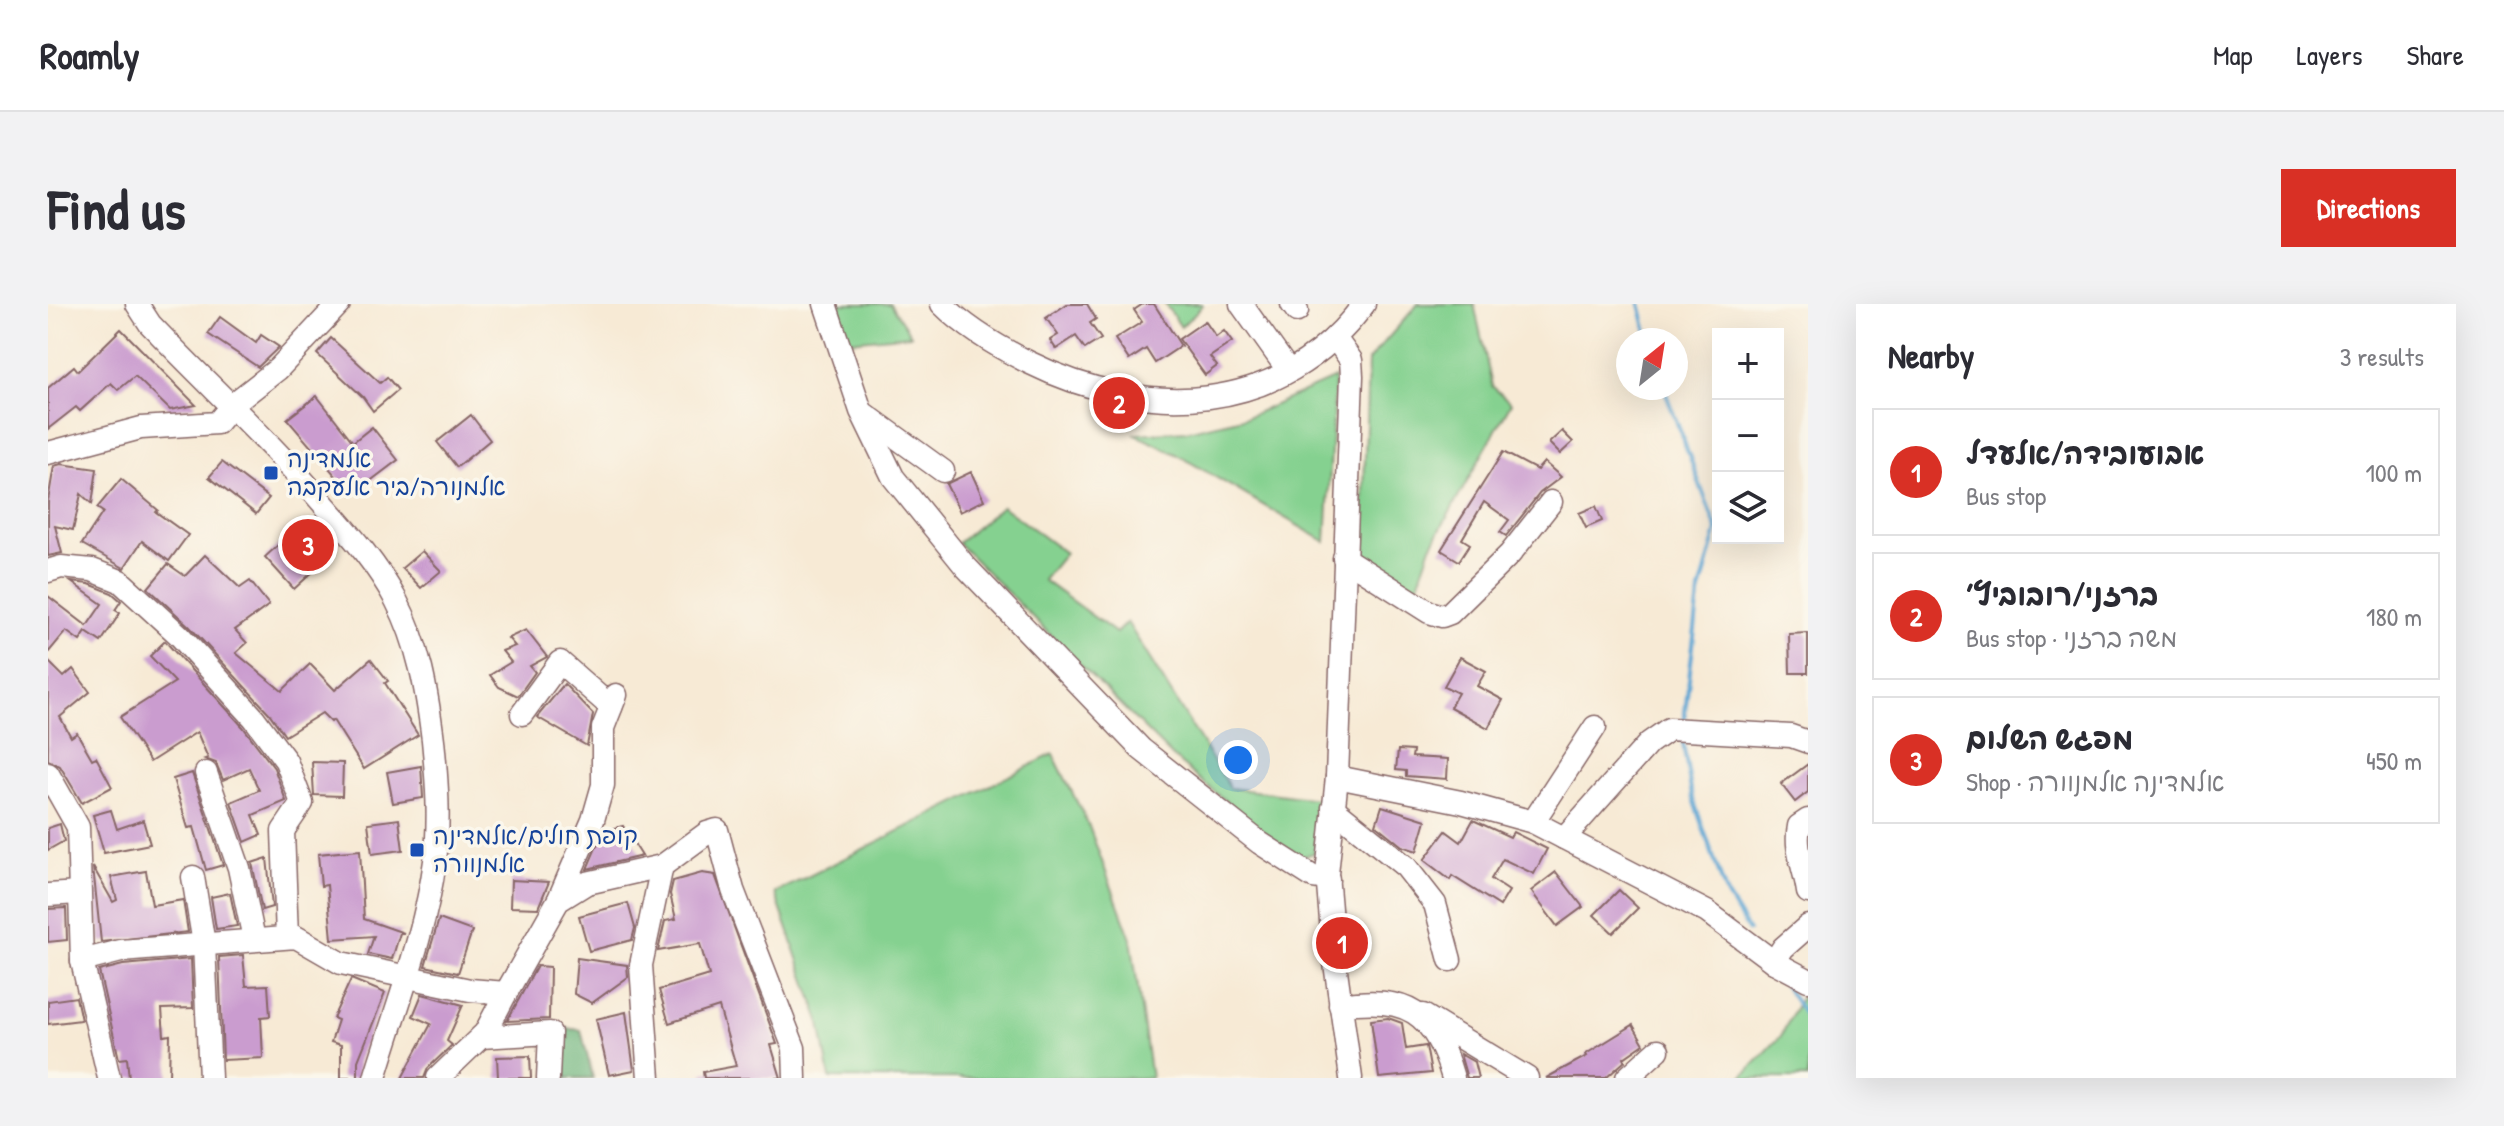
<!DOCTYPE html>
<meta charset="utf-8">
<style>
body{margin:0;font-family:"Patrick Hand","Playpen Sans Hebrew",sans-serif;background:#f2f2f3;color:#2b2b33}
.controls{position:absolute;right:24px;top:24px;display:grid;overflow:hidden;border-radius:0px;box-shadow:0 8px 32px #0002}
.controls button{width:72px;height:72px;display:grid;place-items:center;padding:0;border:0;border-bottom:2px solid #e1e1e2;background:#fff;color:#2b2b33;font:40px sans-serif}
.compass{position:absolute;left:1568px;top:24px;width:72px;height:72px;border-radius:50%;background:#fff;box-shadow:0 8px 32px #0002;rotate:30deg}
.you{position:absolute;left:1190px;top:456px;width:28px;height:28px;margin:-20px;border:6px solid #fff;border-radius:50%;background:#1a73e8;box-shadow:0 0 0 12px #1a73e833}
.badge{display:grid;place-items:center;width:52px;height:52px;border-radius:50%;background:#d93025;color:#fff;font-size:26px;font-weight:700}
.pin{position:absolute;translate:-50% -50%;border:4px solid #fff;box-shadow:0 2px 8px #0006}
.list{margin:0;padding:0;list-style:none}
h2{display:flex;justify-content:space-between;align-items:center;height:104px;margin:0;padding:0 32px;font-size:34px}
h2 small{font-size:26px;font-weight:400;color:#7c7c81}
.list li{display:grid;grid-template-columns:52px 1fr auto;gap:24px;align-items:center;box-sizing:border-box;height:128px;margin:0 16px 16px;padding:0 16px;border:2px solid #e1e1e2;border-radius:0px}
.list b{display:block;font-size:30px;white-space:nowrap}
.list p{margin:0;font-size:26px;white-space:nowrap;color:#7c7c81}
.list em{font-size:26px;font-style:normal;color:#7c7c81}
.icon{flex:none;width:44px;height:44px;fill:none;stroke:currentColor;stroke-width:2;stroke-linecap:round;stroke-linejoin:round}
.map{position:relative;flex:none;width:1760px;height:774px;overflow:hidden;border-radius:0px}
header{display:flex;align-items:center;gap:48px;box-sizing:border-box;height:112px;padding:0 40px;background:#fff;border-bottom:2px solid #e1e1e2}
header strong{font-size:38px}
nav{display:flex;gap:44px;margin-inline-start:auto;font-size:28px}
.intro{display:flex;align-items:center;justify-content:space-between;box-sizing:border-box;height:192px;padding:0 48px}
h1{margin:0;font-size:56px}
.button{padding:20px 36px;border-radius:0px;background:#d93025;color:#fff;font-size:28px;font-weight:700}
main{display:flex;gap:48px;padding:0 48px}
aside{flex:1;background:#fff;border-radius:0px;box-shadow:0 8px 32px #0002}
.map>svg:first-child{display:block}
.green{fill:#85d190;stroke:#68785e;stroke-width:2}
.forest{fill:#6cb37a;stroke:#5b6952;stroke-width:2}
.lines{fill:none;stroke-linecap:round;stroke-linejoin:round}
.stream{stroke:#5ba5d3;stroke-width:4}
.building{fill:#ca9ccf}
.minor-casing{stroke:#876666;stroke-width:25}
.minor{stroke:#fff;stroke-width:22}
.transit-dot{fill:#1a4fb4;stroke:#fbf7ec;stroke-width:3}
.labels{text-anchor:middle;stroke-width:7;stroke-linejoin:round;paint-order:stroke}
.transit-label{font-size:24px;fill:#164399;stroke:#fbf7ec;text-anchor:start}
</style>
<header>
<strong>Roamly</strong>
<nav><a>Map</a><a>Layers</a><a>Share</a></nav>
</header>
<div class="intro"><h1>Find us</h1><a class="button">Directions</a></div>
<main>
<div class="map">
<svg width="1760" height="774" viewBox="0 0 1760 774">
<rect width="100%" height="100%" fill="#fbf7ec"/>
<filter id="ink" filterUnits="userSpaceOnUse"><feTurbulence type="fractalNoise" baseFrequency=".0125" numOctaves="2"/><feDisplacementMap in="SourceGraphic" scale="16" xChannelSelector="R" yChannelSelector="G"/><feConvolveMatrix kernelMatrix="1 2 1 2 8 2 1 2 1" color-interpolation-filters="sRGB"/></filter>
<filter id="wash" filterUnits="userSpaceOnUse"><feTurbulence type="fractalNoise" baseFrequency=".006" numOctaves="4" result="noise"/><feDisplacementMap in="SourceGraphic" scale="32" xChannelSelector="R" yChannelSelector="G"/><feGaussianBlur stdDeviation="1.8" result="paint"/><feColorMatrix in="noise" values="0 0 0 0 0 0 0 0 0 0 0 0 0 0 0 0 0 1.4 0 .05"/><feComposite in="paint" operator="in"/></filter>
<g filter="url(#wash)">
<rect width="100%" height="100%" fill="#f7ead5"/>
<g class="green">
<path d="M789 0H842L863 31 802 37Z"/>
<path d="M1117 0H1154L1155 1 1133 23Z"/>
<path d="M1370 0H1426L1444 82 1463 99 1383 242 1368 287 1314 251 1320 57Z"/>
<path d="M1287 74 1278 238 1128 150 1086 130 1139 127 1199 113Z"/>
<path d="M954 202 1017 249 995 276 1068 329 1079 318 1182 484 1270 495 1266 549 1254 553 1224 536 1126 454 910 239Z"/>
<path d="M1005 450 1040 520 1083 635 1103 774H782L771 714 727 589Z"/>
<path d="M1753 693 1760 697V774H1693L1733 732Z"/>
</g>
<path class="forest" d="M515 724 533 726 545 774H512Z"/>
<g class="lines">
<g class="stream">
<path d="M1592 0 1601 36"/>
<path d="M1616 84 1669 226 1651 291 1636 417"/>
<path d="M1634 433 1644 492 1679 592 1701 627"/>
<path d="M1730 671 1760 717"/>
</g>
</g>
<g id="blocks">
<g class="building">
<path d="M1019 0H1039L1048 15 1042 19 1053 35 1037 45 1028 32 1008 45 1002 36 1010 31 998 14Z"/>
<path d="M1095 0H1106L1133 42 1107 59 1098 45 1081 56 1067 35 1094 18 1086 6Z"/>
<path d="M172 13 208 39 213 31 231 43 210 63 160 30Z"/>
<path d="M1157 17 1168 33 1176 27 1184 38 1162 53 1169 62 1157 71 1131 35Z"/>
<path d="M73 25 148 101 122 106 87 72 70 86 63 79 32 107 28 103 0 125V84L26 62 30 67Z"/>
<path d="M283 34 332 79 339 73 350 86 325 107 315 93 269 50Z"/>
<path d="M269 92 305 138 324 123 350 156 304 191 239 115Z"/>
<path d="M423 111 442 136 409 163 389 138Z"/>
<path d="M1514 127 1525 138 1512 150 1501 139Z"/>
<path d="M1455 148 1489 166 1496 158 1513 173 1492 189 1458 232 1452 228 1461 216 1436 198 1414 235 1422 240 1411 257 1393 246Z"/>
<path d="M174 158 221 194 208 210 161 173Z"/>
<path d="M13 160 49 165 44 200 33 190 25 226 7 222 14 249 0 252V197L6 162Z"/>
<path d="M923 168 936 196 912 208 898 180Z"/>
<path d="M73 175 110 206 108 208 140 231 121 257 94 237 76 264 34 240 55 208 49 204Z"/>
<path d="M1548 202 1554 217 1538 224 1531 209Z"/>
<path d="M250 223 279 255 246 285 217 253Z"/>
<path d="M374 247 393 267 373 284 354 264Z"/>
<path d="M157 251 192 284 202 277 221 301 187 326 199 339 188 349 234 387 262 360 287 386 323 355 340 377 337 379 370 431 316 465 285 416 283 418 274 409 237 432 221 409 141 322 100 284 120 260 137 272Z"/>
<path d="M23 278 41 280 64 289 73 297 67 306 72 309 53 338 38 328 32 337 18 327 0 349V292L39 322 54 300Z"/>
<path d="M478 326 499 353 482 362 487 368 470 392 451 383 442 371 463 358 454 347 467 342 460 334Z"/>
<path d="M1760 329V369H1742L1741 330Z"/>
<path d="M117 337 195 423 226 464 238 497 205 511 213 531 197 538 183 498 211 486 201 464 175 476 168 459 157 455 160 454 149 428 102 458 72 413 127 378 102 352Z"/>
<path d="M1412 353 1438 367 1429 382 1455 396 1440 424 1402 403 1410 389 1396 382Z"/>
<path d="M0 357 16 373 25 365 42 388 12 413 23 433 29 429 44 455 48 453 64 483 34 499 12 462 0 456Z"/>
<path d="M516 380 545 410 539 442 489 413Z"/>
<path d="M1350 446 1365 447 1364 453 1400 455 1399 475 1358 472V467L1348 466Z"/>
<path d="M264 458 295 459 294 492 266 491Z"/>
<path d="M1760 460V488L1747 498 1733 480Z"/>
<path d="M373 462 375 494 345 499 339 468Z"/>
<path d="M144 469 175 561 158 566 146 523 140 524 125 475Z"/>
<path d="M1334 502 1378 516 1369 547 1354 542 1328 521Z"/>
<path d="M63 506 69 525 95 516 102 540 56 549 45 511Z"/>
<path d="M351 515 355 546 324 550 320 519Z"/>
<path d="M1425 516 1462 533 1465 528 1499 545 1486 570 1455 555 1443 575 1461 587 1452 602 1404 572 1402 576 1376 556 1398 527 1413 538Z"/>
<path d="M12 520 16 537 0 546V524Z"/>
<path d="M575 522 594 552 539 565 555 527Z"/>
<path d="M312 546 316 615 356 629H352L344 655 320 650 326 632 284 635 279 581 273 582 270 550Z"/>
<path d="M219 554 224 603 214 606 204 559Z"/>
<path d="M45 563 65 598 69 596 63 573 98 567 104 601 135 596 140 628 53 638Z"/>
<path d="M1508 568 1535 603 1509 622 1483 587Z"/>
<path d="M654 569 667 571 729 740 723 741 733 774H656L655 768 688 762 671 703 621 719 611 686 661 671 652 640 610 647 617 617 628 615 622 590 625 577Z"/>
<path d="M463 576 501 578 490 604 462 603Z"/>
<path d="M1571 586 1590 604 1565 629 1546 611Z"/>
<path d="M182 589 189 622 168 625 163 593Z"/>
<path d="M580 599 587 624 584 636 541 647 531 612Z"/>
<path d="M18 604 19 636 0 638V605Z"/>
<path d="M391 615 424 627 410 669 377 662Z"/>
<path d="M195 651 198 682 220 681 222 712 213 713 215 754 175 756 171 653Z"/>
<path d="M529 654 579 661 580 673 544 699 526 690Z"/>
<path d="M143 655 145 704 114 705 116 732 122 731 121 774H81L79 754 71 755 51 667 75 661Z"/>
<path d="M489 662 502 663 501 715 459 717Z"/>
<path d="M303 675 337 689 310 757V774H293V741L283 738 290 716 285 714Z"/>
<path d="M374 690 415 701 399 737 404 741 380 764 376 774H354L383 720 365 712Z"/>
<path d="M28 693 33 716 0 720V697Z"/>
<path d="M578 708 586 766 561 771 548 715Z"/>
<path d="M1340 714 1354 719 1358 745 1378 742 1383 769 1331 774 1323 716Z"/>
<path d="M1585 721 1596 740 1576 754 1577 757 1558 774H1498L1539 752 1538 750Z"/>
<path d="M1412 750 1426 758 1430 774H1419Z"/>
<path d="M482 752 483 774H450L449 753Z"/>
</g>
</g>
</g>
<g filter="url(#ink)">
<use href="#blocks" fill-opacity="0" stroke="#876666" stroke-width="2"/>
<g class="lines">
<g class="minor-casing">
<g id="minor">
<path d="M89 0 102 20C161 82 224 139 279 204 305 233 330 262 348 296 371 340 379 388 385 436 389 477 392 516 387 557 377 631 348 703 327 774"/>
<path d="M777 0 813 107 845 173 917 262 1093 445 1212 539 1265 573 1280 575"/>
<path d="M894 0C918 24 950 43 980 58 1097 116 1233 113 1316 0"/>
<path d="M1193 0 1240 66"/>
<path d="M1244 0 1249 7"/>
<path d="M1287 34 1303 56 1304 72 1289 473 1279 570 1286 652 1303 774"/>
<path d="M815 109 895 167"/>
<path d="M0 149 93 124 169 119 184 101 230 65 291 0"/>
<path d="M1296 254 1381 308 1394 312 1402 309 1462 250 1503 198"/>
<path d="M0 267 13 263 44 266 72 277 131 331 206 414 238 457 254 499 235 527 239 633"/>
<path d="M474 410 512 358 563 403"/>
<path d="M158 469 191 564 206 635"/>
<path d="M0 470 30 523 34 657 61 774"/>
<path d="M1289 473 1413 498 1485 518 1659 608 1726 658 1760 676"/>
<path d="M1285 504 1358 563 1387 600 1402 656"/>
<path d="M1760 516 1751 522C1746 546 1757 564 1760 588"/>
<path d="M1485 518 1547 423"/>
<path d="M1516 534 1601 439 1621 425 1743 432 1760 438"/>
<path d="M145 573 156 640 162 774"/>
<path d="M0 591 30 589"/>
<path d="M510 597 545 516 555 481V424L568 391"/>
<path d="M34 657 73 647 248 633 293 659 422 686 458 689 510 597 539 579 614 562"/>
<path d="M1726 658 1735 644 1760 622"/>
<path d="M1292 701C1358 691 1386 707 1405 774"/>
<path d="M1375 711 1479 774"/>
<path d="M433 733 502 729 500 774"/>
<path d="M390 774 437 729 458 689"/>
<path d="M601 774 593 661 614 562 659 529 669 526 685 586 746 744 747 774"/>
<path d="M1579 774 1610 746"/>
</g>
</g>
<use href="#minor" class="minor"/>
</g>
</g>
<g class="transit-dot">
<rect x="215" y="161" width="16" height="16" rx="4"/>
<rect x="361" y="538" width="16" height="16" rx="4"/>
</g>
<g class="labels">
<g class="transit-label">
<text x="239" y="163">אלמדינה<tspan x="239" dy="28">אלמנורה/ביר אלעקבה</tspan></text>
<text x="385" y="540">קופת חולים/אלמדינה<tspan x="385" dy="28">אלמנוורה</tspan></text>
</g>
</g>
</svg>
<div class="controls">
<button>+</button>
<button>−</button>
<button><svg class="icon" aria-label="layers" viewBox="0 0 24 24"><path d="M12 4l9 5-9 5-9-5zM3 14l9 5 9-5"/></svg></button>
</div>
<svg class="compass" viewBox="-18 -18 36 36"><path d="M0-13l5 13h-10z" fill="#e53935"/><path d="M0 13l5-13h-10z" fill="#7c7c81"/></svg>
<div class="you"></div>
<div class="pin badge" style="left:1294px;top:639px">1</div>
<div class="pin badge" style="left:1071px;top:99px">2</div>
<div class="pin badge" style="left:260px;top:241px">3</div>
</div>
<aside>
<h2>Nearby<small>3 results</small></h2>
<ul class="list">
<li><span class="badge">1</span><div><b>אבועובידה/אלעדל</b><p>Bus stop</p></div><em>100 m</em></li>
<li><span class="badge">2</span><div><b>ברזני/רובוביץ׳</b><p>Bus stop · משה ברזני</p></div><em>180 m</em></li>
<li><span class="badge">3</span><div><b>מפגש השלום</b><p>Shop · אלמדינה אלמנוורה</p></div><em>450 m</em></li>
</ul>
</aside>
</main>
